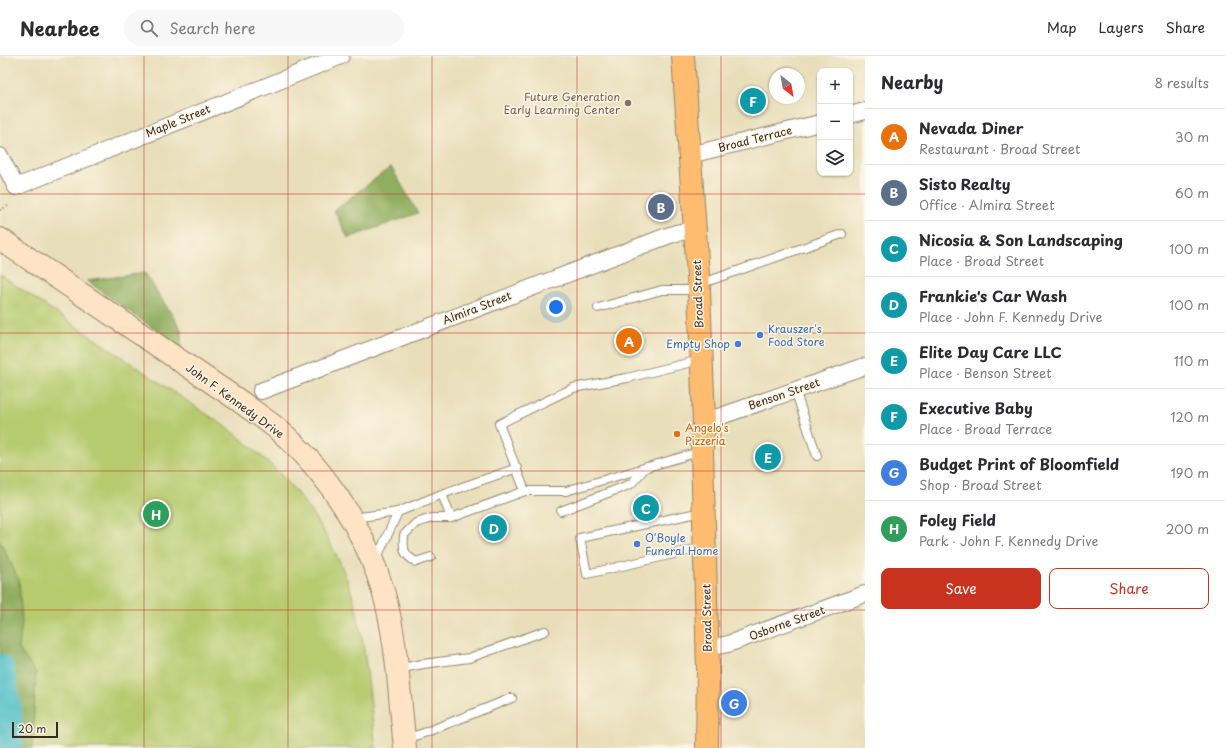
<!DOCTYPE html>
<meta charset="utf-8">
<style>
body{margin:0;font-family:"Playpen Sans",sans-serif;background:#f7f7f7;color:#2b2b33}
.controls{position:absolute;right:12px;top:12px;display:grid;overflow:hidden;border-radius:8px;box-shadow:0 1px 3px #0004}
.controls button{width:36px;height:36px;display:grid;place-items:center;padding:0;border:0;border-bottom:1px solid #e1e1e2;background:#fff;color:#2b2b33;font:20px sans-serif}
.compass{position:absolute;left:769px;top:12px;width:36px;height:36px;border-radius:50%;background:#fff;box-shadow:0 1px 3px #0004;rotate:149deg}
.scale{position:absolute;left:12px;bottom:10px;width:46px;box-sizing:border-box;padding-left:4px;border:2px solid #3b2a1e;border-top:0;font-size:11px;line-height:14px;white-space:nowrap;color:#3b2a1e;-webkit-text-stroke:3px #fcf5e5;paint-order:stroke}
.you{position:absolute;left:556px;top:251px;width:14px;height:14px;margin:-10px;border:3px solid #fff;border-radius:50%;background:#1a73e8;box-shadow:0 0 0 6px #1a73e833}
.badge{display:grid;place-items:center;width:26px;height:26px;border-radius:50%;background:#c8321e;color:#fff;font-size:13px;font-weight:700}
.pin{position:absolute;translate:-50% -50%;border:2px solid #fff;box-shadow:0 1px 4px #0006}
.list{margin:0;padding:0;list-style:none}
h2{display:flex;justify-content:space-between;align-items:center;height:52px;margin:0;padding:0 16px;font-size:17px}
h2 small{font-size:13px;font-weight:400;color:#7c7c81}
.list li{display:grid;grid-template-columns:26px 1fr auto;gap:12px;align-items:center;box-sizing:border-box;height:56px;padding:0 16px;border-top:1px solid #e1e1e2}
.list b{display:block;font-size:15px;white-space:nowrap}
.list p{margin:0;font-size:13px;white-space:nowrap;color:#7c7c81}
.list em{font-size:13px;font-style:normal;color:#7c7c81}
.actions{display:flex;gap:8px;padding:12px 16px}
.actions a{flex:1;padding:9px 0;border:1px solid #c8321e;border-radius:8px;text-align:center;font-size:14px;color:#c8321e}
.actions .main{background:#c8321e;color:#fff}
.icon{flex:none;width:22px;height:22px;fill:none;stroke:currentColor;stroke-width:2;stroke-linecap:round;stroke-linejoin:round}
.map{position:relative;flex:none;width:865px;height:692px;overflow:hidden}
header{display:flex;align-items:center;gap:24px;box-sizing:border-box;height:56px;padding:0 20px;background:#fff;border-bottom:1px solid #e1e1e2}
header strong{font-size:19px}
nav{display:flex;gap:22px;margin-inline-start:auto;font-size:14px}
.search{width:280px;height:36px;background:#f7f7f7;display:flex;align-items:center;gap:10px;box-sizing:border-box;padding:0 14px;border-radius:22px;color:#7c7c81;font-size:15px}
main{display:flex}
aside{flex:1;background:#fff}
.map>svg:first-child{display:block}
.green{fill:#b6ca6e;stroke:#787a46}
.forest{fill:#90ae61;stroke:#666c40}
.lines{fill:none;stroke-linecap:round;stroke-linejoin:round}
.river{stroke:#52c0c9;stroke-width:28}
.lane-casing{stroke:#92846c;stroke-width:10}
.street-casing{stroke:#92846c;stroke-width:18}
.secondary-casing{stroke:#92846c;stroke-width:24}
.primary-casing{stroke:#92846c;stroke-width:24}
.path{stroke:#92846c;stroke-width:2.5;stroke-dasharray:1 3;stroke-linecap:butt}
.lane{stroke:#fff;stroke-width:8}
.street{stroke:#fff;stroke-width:16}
.secondary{stroke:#fee4c5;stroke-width:22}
.primary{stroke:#fdbc6f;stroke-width:22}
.grid{fill:none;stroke:#c8321e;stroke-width:1;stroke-opacity:0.55}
.education-dot{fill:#8d6e63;stroke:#fcf5e5;stroke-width:1.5}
.shop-dot{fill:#3f7fe0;stroke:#fcf5e5;stroke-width:1.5}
.food-dot{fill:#e8710a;stroke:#fcf5e5;stroke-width:1.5}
.labels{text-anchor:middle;stroke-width:3;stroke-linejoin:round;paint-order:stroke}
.education-label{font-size:11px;fill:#785e54;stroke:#fcf5e5;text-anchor:end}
.street-label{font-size:11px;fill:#3b2a1e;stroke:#fcf5e5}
.shop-label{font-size:11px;fill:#366cbe;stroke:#fcf5e5;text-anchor:start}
.food-label{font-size:11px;fill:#c56008;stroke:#fcf5e5;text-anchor:start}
</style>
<header>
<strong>Nearbee</strong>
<div class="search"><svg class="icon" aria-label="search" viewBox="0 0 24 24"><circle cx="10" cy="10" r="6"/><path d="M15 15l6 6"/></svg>Search here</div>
<nav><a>Map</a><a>Layers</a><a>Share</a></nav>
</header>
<main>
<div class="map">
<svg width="865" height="692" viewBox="0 0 865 692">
<rect width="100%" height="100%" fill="#fcf5e5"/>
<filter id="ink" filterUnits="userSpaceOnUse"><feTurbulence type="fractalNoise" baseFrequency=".025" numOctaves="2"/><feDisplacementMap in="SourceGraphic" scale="8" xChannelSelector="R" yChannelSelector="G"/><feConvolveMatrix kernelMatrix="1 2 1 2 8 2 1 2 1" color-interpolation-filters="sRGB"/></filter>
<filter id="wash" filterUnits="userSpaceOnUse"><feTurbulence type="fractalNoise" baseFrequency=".012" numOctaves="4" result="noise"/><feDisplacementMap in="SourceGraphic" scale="16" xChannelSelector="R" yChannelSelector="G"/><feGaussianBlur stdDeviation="0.9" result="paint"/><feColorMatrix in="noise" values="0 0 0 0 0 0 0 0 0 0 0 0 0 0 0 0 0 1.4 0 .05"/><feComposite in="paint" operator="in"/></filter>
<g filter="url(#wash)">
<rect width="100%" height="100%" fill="#e8deb9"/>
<path class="green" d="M0 219 236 378C259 398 283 418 301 442 325 474 347 514 356 553 367 599 370 646 376 692H19L0 585Z"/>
<g class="forest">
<path d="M391 111 418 157 348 182 334 154Z"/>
<path d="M145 217 181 273V292L87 225Z"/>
<path d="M0 485 19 524 22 566 19 593 36 617 32 692H0Z"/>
</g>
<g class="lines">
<path class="river" d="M0 612 8 655 9 692"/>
</g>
</g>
<g filter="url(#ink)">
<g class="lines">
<g class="lane-casing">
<g id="lane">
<path d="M700 228 842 178"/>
<path d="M598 252 662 234H698"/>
<path d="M795 334 817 400"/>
<path d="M525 435 499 368 573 332 627 322 700 304"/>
<path d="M442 438 451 462"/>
<path d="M561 455 631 428 646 411"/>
<path d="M702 456 580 482 587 518 704 491"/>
<path d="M352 462 398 456 442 438 517 412"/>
<path d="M431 501 416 506C403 498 403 494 404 479L416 467 432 462H451L525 435H566L702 395"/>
<path d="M376 504 398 456"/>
<path d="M397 613 423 608 469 602 545 575"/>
<path d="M405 683 424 677 512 642"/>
</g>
</g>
<g class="street-casing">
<g id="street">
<path d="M850 59 865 55"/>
<path d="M690 99 820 67"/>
<path d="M0 100 16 131 341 0"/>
<path d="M261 335 667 180 676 177 695 174"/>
<path d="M704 366 865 310"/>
<path d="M708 592 728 588 865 538"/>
</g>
</g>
<g class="secondary-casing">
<path id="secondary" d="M0 183 241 346C252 355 264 362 275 371 329 415 373 487 388 554 398 599 400 646 405 692"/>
</g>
<g class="primary-casing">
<path id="primary" d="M683 0 699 234 704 366 702 395 708 614 707 692"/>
</g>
<path class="path" d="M0 154 8 150"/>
<use href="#lane" class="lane"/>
<use href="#street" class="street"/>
<use href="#secondary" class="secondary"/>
<use href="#primary" class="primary"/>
</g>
</g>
<path class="grid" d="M144 0V692M288 0V692M432 0V692M577 0V692M721 0V692M0 138H865M0 277H865M0 415H865M0 554H865"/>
<circle class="education-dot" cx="628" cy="47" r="4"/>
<g class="shop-dot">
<circle cx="760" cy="279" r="4"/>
<circle cx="738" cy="288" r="4"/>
<circle cx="637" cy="488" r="4"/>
</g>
<circle class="food-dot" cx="677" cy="378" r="4"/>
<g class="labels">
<g class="education-label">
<text x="620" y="45">Future Generation<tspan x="620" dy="13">Early Learning Center</tspan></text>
</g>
<g class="street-label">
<text transform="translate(178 65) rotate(-22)" y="4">Maple Street</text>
<text transform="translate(755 83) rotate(-14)" y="4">Broad Terrace</text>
<text transform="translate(698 238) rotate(-92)" y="4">Broad Street</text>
<text transform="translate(477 252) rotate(-21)" y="4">Almira Street</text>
<text transform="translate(784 338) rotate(-19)" y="4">Benson Street</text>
<text transform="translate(235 345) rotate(36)" y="4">John F. Kennedy Drive</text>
<text transform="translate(707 562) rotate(-91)" y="4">Broad Street</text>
<text transform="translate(787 567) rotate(-20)" y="4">Osborne Street</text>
</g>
<g class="shop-label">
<text x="768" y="277">Krauszer's<tspan x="768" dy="13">Food Store</tspan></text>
<text x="730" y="292" text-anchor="end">Empty Shop</text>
<text x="645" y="486">O'Boyle<tspan x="645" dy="13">Funeral Home</tspan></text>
</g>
<g class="food-label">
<text x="685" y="376">Angelo's<tspan x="685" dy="13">Pizzeria</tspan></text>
</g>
</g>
</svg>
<div class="controls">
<button>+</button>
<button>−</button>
<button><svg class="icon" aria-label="layers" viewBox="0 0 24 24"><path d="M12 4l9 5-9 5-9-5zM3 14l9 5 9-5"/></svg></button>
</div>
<svg class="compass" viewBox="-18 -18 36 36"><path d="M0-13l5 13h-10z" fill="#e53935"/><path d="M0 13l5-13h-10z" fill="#7c7c81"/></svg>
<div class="scale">20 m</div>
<div class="you"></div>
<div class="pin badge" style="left:629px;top:285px;background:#e8710a">A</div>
<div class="pin badge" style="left:661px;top:151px;background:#5c6f8a">B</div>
<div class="pin badge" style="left:646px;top:452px;background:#0f9aa8">C</div>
<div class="pin badge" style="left:494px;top:472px;background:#0f9aa8">D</div>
<div class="pin badge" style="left:768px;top:401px;background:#0f9aa8">E</div>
<div class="pin badge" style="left:753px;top:45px;background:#0f9aa8">F</div>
<div class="pin badge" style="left:734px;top:647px;background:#3f7fe0">G</div>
<div class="pin badge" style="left:156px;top:458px;background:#2e9e5b">H</div>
</div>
<aside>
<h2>Nearby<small>8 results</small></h2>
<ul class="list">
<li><span class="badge" style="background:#e8710a">A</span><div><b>Nevada Diner</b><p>Restaurant · Broad Street</p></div><em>30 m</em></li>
<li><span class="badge" style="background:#5c6f8a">B</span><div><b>Sisto Realty</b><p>Office · Almira Street</p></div><em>60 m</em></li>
<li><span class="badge" style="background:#0f9aa8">C</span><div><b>Nicosia &amp; Son Landscaping</b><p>Place · Broad Street</p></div><em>100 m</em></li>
<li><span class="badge" style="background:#0f9aa8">D</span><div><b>Frankie's Car Wash</b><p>Place · John F. Kennedy Drive</p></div><em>100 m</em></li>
<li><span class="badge" style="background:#0f9aa8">E</span><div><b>Elite Day Care LLC</b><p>Place · Benson Street</p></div><em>110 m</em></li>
<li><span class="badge" style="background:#0f9aa8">F</span><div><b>Executive Baby</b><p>Place · Broad Terrace</p></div><em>120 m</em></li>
<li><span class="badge" style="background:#3f7fe0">G</span><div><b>Budget Print of Bloomfield</b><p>Shop · Broad Street</p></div><em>190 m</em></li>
<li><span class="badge" style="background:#2e9e5b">H</span><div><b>Foley Field</b><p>Park · John F. Kennedy Drive</p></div><em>200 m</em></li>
</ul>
<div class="actions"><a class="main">Save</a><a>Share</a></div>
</aside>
</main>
